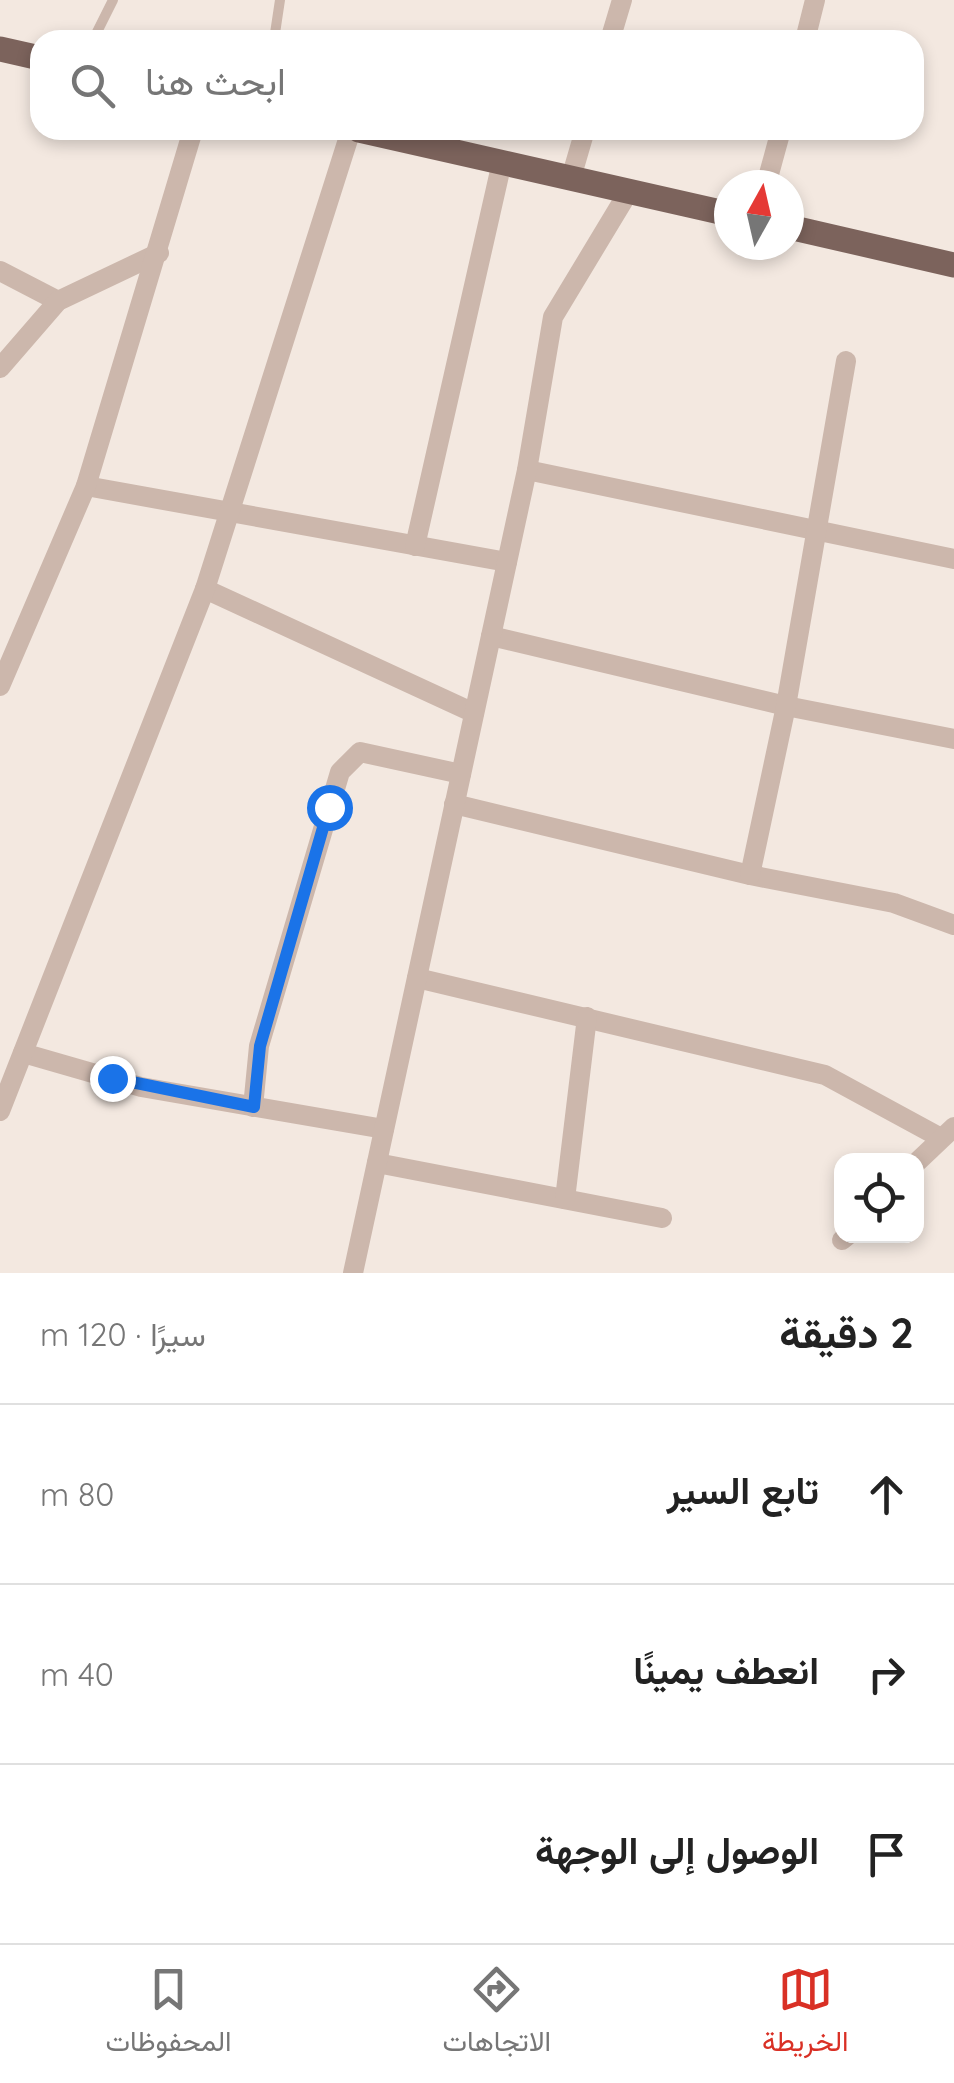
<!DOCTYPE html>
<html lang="ar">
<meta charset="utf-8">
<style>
body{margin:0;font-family:Quicksand,Vazirmatn,sans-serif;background:#f2f2f2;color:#222;direction:rtl}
.controls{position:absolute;right:30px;bottom:30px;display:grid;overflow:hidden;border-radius:20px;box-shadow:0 5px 15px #0003}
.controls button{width:90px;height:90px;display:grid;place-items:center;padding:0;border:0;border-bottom:2px solid #e0e0e0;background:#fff;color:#222;font:50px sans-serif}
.compass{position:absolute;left:714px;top:170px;width:90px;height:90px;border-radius:50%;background:#fff;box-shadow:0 5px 15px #0003;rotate:8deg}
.stop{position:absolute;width:30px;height:30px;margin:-22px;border:8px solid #1a73e8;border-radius:50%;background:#fff}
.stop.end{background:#1a73e8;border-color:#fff;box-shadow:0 2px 10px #0008}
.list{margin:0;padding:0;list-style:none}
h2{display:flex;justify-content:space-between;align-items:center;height:130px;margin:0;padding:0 40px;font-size:42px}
h2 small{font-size:32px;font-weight:400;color:#767676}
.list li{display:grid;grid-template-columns:65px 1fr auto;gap:30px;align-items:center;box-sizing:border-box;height:180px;padding:0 40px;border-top:2px solid #e0e0e0}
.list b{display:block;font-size:38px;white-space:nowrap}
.list em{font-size:32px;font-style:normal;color:#767676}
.icon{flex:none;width:55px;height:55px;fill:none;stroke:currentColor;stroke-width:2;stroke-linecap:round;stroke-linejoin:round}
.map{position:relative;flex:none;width:954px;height:1273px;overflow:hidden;direction:ltr}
.search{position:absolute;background:#fff;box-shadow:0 5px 15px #0003;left:30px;right:30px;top:30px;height:110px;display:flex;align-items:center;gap:25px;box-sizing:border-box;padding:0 35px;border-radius:30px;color:#767676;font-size:38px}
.sheet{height:670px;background:#fff}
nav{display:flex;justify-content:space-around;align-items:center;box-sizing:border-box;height:140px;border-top:2px solid #e0e0e0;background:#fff;font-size:28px;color:#767676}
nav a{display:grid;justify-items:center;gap:5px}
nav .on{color:#d93025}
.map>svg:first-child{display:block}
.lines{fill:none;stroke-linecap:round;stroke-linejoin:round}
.lane{stroke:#ccb7ac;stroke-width:10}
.street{stroke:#ccb7ac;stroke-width:20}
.primary{stroke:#7c635c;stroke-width:25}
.route{stroke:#1a73e8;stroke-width:12}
</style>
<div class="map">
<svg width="954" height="1273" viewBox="0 0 954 1273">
<rect width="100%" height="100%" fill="#f3e8e0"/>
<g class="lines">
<g class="lane">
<path d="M93 40 113 0"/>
<path d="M274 40 280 0"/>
</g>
<g class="street">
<path d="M610 40 622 0"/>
<path d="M805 40 815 0"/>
<path d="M571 178 585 130"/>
<path d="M766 185 781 130"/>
<path d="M0 271 58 301"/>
<path d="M0 368 58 301 159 253"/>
<path d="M527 470 954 559"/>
<path d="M86 486 507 562"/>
<path d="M415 546 502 162"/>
<path d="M205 589 474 713"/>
<path d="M491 636 786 706 954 739"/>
<path d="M0 686 86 486 193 130"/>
<path d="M454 804 750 875 894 903 954 925"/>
<path d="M750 875 786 706 846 361"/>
<path d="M417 978 825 1075 941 1138"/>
<path d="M23 1053 141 1087 384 1129"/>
<path d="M253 1107 259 1046 340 772 360 752 461 774"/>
<path d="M0 1111 205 589 351 130"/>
<path d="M377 1163 662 1218"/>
<path d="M916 1163 954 1127"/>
<path d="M565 1199 587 1017"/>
<path d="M842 1240 847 1236"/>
<path d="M353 1273 527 470 553 317 629 191"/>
</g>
<g class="primary">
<path d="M0 49 40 58"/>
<path d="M359 130 729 214"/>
<path d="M789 227 954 265"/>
</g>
</g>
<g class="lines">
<path class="route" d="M112 1078 254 1107 260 1046 329 807"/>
</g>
</svg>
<div class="controls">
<button><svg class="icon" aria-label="locate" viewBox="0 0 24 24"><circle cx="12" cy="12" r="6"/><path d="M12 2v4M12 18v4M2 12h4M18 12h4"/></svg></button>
</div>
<svg class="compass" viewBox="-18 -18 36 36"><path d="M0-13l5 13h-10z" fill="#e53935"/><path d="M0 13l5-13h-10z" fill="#767676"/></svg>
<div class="stop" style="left:329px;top:807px"></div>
<div class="stop end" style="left:112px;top:1078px"></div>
<div class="search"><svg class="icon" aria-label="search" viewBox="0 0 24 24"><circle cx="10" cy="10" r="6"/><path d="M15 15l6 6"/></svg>ابحث هنا</div>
</div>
<section class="sheet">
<h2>2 دقيقة<small>سيرًا · 120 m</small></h2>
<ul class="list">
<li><svg class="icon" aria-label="ahead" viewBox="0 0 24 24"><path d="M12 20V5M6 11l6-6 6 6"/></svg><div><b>تابع السير</b></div><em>80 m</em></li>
<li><svg class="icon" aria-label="right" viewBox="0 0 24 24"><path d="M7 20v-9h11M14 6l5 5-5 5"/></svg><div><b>انعطف يمينًا</b></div><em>40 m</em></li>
<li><svg class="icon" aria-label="arrive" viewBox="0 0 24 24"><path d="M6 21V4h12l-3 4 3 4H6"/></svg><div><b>الوصول إلى الوجهة</b></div></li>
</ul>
</section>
<nav>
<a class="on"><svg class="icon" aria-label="map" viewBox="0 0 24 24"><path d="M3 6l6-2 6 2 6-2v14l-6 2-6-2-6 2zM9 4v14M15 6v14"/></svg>الخريطة</a>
<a><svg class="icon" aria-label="directions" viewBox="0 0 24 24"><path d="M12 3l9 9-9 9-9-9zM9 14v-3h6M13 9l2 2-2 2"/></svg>الاتجاهات</a>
<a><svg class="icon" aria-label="saved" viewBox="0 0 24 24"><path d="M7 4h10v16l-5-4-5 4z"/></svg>المحفوظات</a>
</nav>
